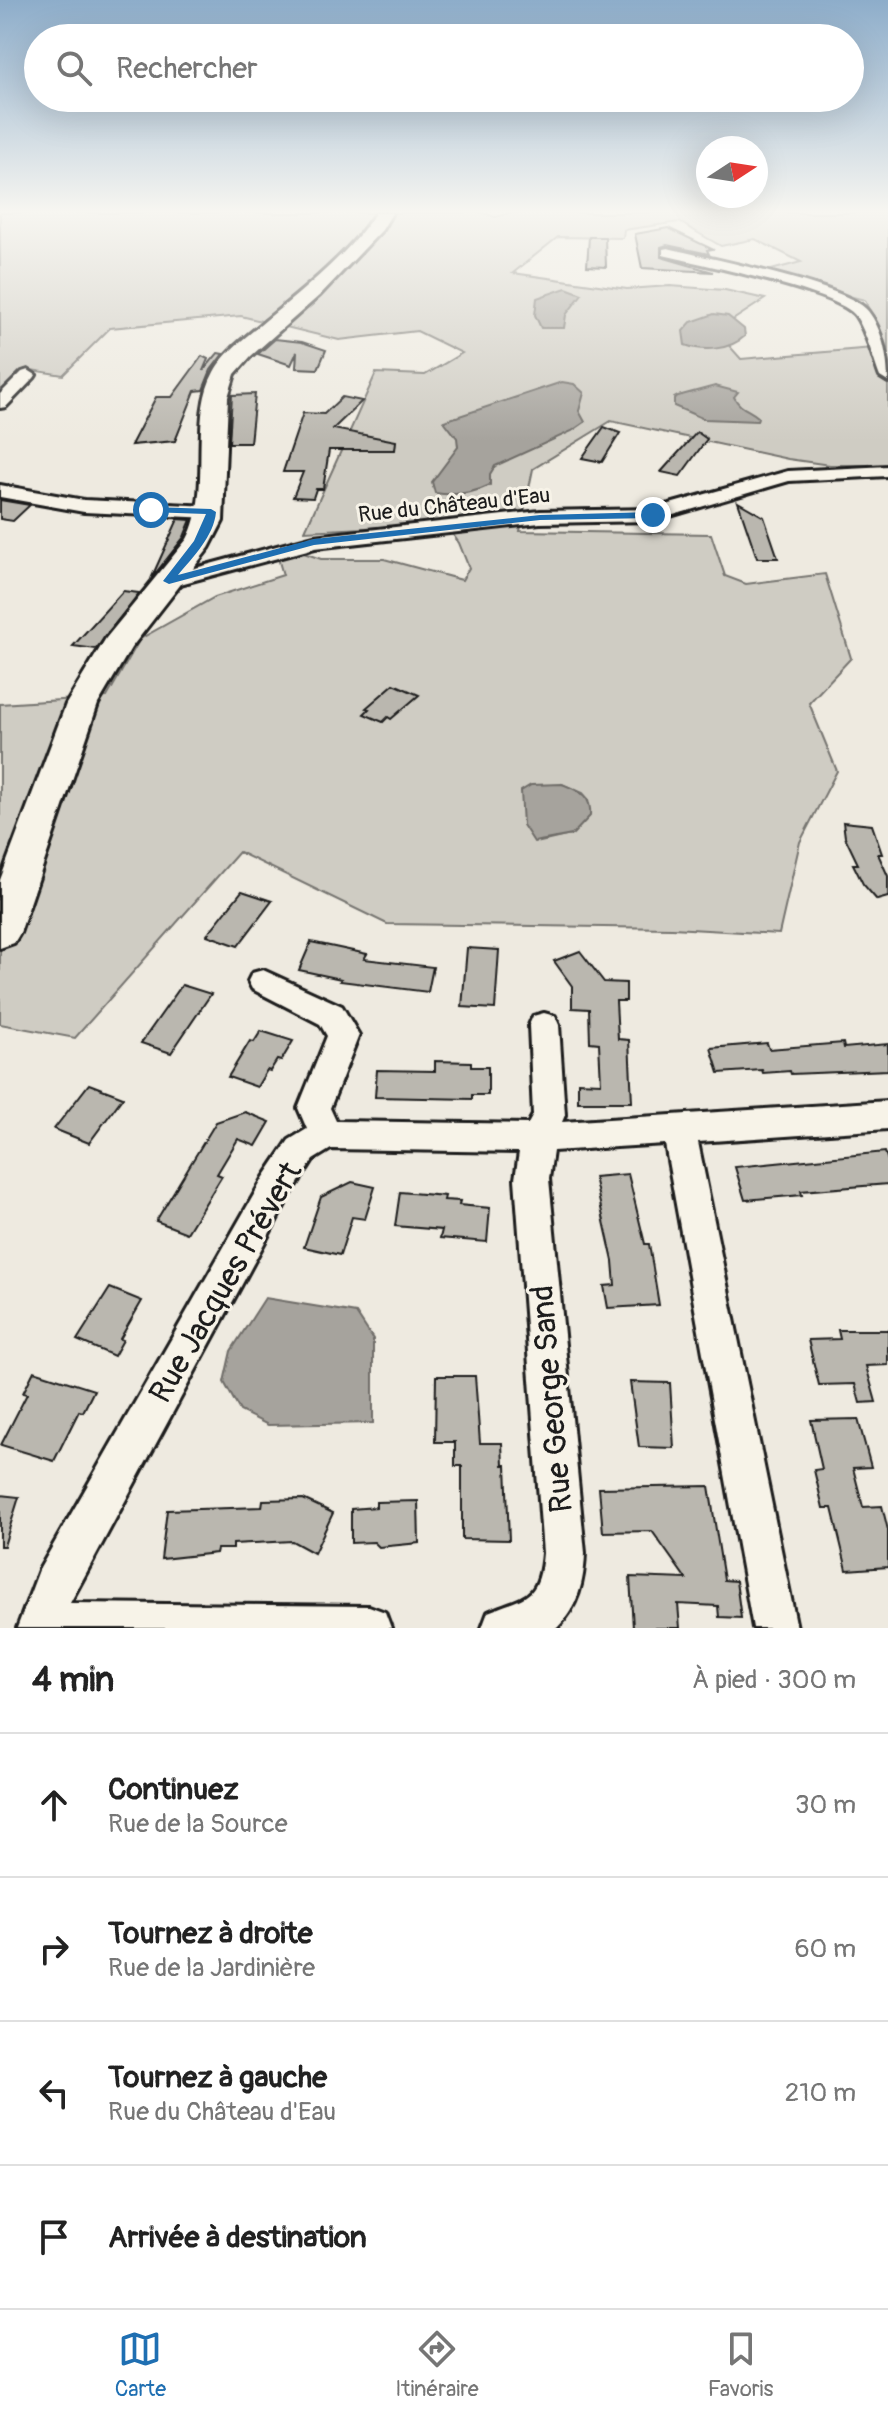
<!DOCTYPE html>
<html lang="fr">
<meta charset="utf-8">
<style>
body{margin:0;font-family:Pangolin,sans-serif;background:#f6f6f6;color:#222}
.compass{position:absolute;left:696px;top:136px;width:72px;height:72px;border-radius:50%;background:#fff;box-shadow:0 8px 32px #0002;rotate:78deg}
.stop{position:absolute;width:24px;height:24px;margin:-18px;border:6px solid #1f6fb2;border-radius:50%;background:#fff}
.stop.end{background:#1f6fb2;border-color:#fff;box-shadow:0 2px 8px #0008}
.list{margin:0;padding:0;list-style:none}
h2{display:flex;justify-content:space-between;align-items:center;height:104px;margin:0;padding:0 32px;font-size:34px}
h2 small{font-size:26px;font-weight:400;color:#767676}
.list li{display:grid;grid-template-columns:52px 1fr auto;gap:24px;align-items:center;box-sizing:border-box;height:144px;padding:0 32px;border-top:2px solid #e0e0e0}
.list b{display:block;font-size:30px;white-space:nowrap}
.list p{margin:0;font-size:26px;white-space:nowrap;color:#767676}
.list em{font-size:26px;font-style:normal;color:#767676}
.icon{flex:none;width:44px;height:44px;fill:none;stroke:currentColor;stroke-width:2;stroke-linecap:round;stroke-linejoin:round}
.map{position:relative;flex:none;width:888px;height:1628px;overflow:hidden}
.search{position:absolute;background:#fff;box-shadow:0 8px 32px #0002;left:24px;right:24px;top:24px;height:88px;display:flex;align-items:center;gap:20px;box-sizing:border-box;padding:0 28px;border-radius:44px;color:#767676;font-size:30px}
.sheet{height:680px;background:#fff}
nav{display:flex;justify-content:space-around;align-items:center;box-sizing:border-box;height:112px;border-top:2px solid #e0e0e0;background:#fff;font-size:22px;color:#767676}
nav a{display:grid;justify-items:center;gap:4px}
nav .on{color:#1f6fb2}
.map>svg:first-child{display:block}
.green{fill:#cfccc3;stroke:#767470;stroke-width:2;fill-rule:evenodd}
.water{fill:#a6a39d;stroke:#6f6d69;stroke-width:2}
.building{fill:#bab7af;stroke:#1c1c1c;stroke-width:2}
.lines{fill:none;stroke-linecap:round;stroke-linejoin:round}
.street-casing{stroke:#1c1c1c;stroke-width:6}
.secondary-casing{stroke:#1c1c1c;stroke-width:6}
.street{fill:#f7f3e8;fill-rule:evenodd}
.secondary{fill:#f7f3e8;fill-rule:evenodd}
.route{fill:#1f6fb2}
.labels{text-anchor:middle;stroke-width:6;stroke-linejoin:round;paint-order:stroke}
.far-street-label{font-size:22px;fill:#1c1c1c;stroke:#f7f3e8}
.near-street-label{font-size:32px;fill:#1c1c1c;stroke:#f7f3e8}
</style>
<div class="map">
<svg width="888" height="1628" viewBox="0 0 888 1628">
<rect width="100%" height="100%" fill="#eeeae0"/>
<filter id="ink" filterUnits="userSpaceOnUse"><feTurbulence type="fractalNoise" baseFrequency=".0125" numOctaves="2"/><feDisplacementMap in="SourceGraphic" scale="16" xChannelSelector="R" yChannelSelector="G"/><feConvolveMatrix kernelMatrix="1 2 1 2 8 2 1 2 1" color-interpolation-filters="sRGB"/></filter>
<g filter="url(#ink)">
<path class="green" d="M0 213H483L495 217 510 213H739L746 216 764 213H888V465H830L788 459 611 421 533 469 520 531 711 534 725 576 746 584 825 574 851 658 809 703 837 771 800 842 779 934 672 928 387 924 239 852 75 1038 0 1024V704L107 697 140 639 215 597 283 575 278 558 301 552 321 559H384L462 580 469 568 459 543 445 524 305 531 376 373 425 375 462 353 417 331 339 340 241 316 110 328 63 375 25 369 0 393ZM679 222 721 246 755 239 801 262 760 273 865 300 885 347 741 359 716 331 765 299 725 290 670 286 627 289 513 273 558 237 623 238 624 230ZM562 784 583 793 589 800 571 835 540 842Z"/>
<g class="water">
<path d="M566 288 582 294 566 315 564 328H541L535 315 537 298Z"/>
<path d="M714 314 728 316 744 329 745 336C730 350 704 352 685 345L683 331 691 322Z"/>
<path d="M562 382 574 384 584 393 579 411 585 422 572 431 495 466 490 474V485C472 494 455 496 435 493L432 482 458 447 457 438 444 421Z"/>
<path d="M715 386 738 392 734 397C740 409 749 409 758 417L757 421 704 419 674 406V398L678 396Z"/>
<path d="M562 784C579 791 592 795 590 816L572 835 534 842 523 825 521 791 531 785Z"/>
<path d="M265 1298 356 1313 373 1339V1423L268 1425 240 1411 224 1382 231 1351Z"/>
</g>
<g class="building">
<path d="M668 228 712 249 707 250 709 254 667 245 661 247V257L713 272 642 268 635 234Z"/>
<path d="M589 237H605L606 267 587 266Z"/>
<path d="M275 339 302 342 326 350 318 369 296 368 297 352 291 365 258 354Z"/>
<path d="M218 353 223 354 211 370 203 390 195 391 175 441 131 445 156 397H172L202 356 208 359 203 371Z"/>
<path d="M255 394 250 443H229L232 395Z"/>
<path d="M342 397 362 401 333 429 396 441 395 450H329L323 489H316L313 498 293 497 303 472H283L303 413 324 414Z"/>
<path d="M604 427 620 433 602 462 582 458Z"/>
<path d="M697 432 707 439 680 476 661 472Z"/>
<path d="M0 500 30 505 13 521 0 519Z"/>
<path d="M738 502 764 517 778 558H757Z"/>
<path d="M178 519 191 520 184 537 151 579Z"/>
<path d="M123 591 139 593 96 649 73 646Z"/>
<path d="M394 684 419 695 391 719 388 717 383 722 364 714 369 709 366 708Z"/>
<path d="M843 822 872 825 882 854H878L888 876V897L877 900 863 884 853 864H858L845 837Z"/>
<path d="M242 891 272 901 238 946 207 935Z"/>
<path d="M311 942 367 954 364 959 433 967 428 992 340 981 341 979 299 970Z"/>
<path d="M467 948 499 950 495 1009 462 1007Z"/>
<path d="M580 951 604 982 626 983V1001H616L618 1039 629 1040 632 1102H578V1082L601 1083 599 1043 590 1042 589 1009 572 1008V986L554 961Z"/>
<path d="M182 985 211 994 171 1053 141 1043Z"/>
<path d="M261 1031 293 1041 281 1061 277 1060 270 1071 267 1070 257 1087 228 1077 250 1041 254 1042Z"/>
<path d="M767 1043 769 1049 843 1043 844 1048 888 1044V1070L791 1074 790 1071 763 1073 762 1070 719 1073 711 1048Z"/>
<path d="M435 1061 471 1062V1067H488V1095H472V1099L375 1097 377 1070 435 1071Z"/>
<path d="M89 1084 123 1097 89 1143 54 1129Z"/>
<path d="M245 1112 270 1122 256 1146 238 1139 217 1174 222 1176 187 1233 156 1221 216 1122Z"/>
<path d="M885 1152 888 1161V1184L801 1191 802 1195 745 1200 735 1167Z"/>
<path d="M628 1174 645 1244H649L659 1305 608 1308 604 1286 615 1285 613 1261 594 1177Z"/>
<path d="M352 1182 375 1187 365 1219 352 1217 340 1255 304 1247 321 1197Z"/>
<path d="M400 1192 445 1196 444 1200 460 1201 459 1205 490 1208 487 1242 440 1238 442 1230 395 1226Z"/>
<path d="M110 1288 142 1301 120 1339 123 1340 114 1356 77 1340Z"/>
<path d="M838 1330H888V1365L866 1366 876 1402 860 1403 855 1384 819 1385 808 1340 840 1339Z"/>
<path d="M34 1371 94 1390 83 1412 79 1411 54 1461 1 1445 27 1394 23 1393Z"/>
<path d="M436 1376H475L480 1443H502L503 1465H506L509 1540 462 1539V1466H455V1442H435Z"/>
<path d="M630 1382 670 1383 674 1448 639 1447Z"/>
<path d="M858 1419 871 1467 853 1468 863 1507 882 1506 888 1530V1567L847 1570 832 1508H823L814 1470 822 1469 811 1420Z"/>
<path d="M709 1486 724 1580 736 1581 741 1618 719 1617 718 1606 678 1604 680 1628H633L630 1577 686 1579 652 1531 603 1532 599 1488Z"/>
<path d="M0 1495 19 1497 4 1546H0Z"/>
<path d="M303 1499 333 1513 314 1553 292 1541 233 1544V1549H217L216 1553 161 1559 167 1510 262 1507 263 1500Z"/>
<path d="M418 1501 419 1543 379 1547 374 1542 351 1543V1509L376 1507V1502Z"/>
</g>
<g class="lines">
<g class="street-casing">
<g id="street">
<path d="M668 248C706 258 848 285 868 311 883 330 888 359 888 382L880 377C874 361 864 325 854 314 833 291 700 264 663 255V249Z"/>
<path d="M28 370 36 375 34 378 6 407 0 408V394L22 372Z"/>
<path d="M888 466V476L789 481 653 521 540 523 315 548 169 587 159 581 162 577 314 536 540 511 652 509 788 471Z"/>
<path d="M0 485 84 500 211 506 221 512 211 518 84 512 0 497Z"/>
<path d="M263 970 342 1006 359 1035 330 1108 336 1121 528 1124 533 1115 529 1025 533 1016 544 1013 555 1016 559 1025 565 1115 562 1122 888 1101V1129L698 1142 797 1628H753L665 1144 553 1151 549 1179 585 1553C584 1582 578 1607 557 1628H482L488 1612C527 1596 539 1600 543 1553L515 1179 519 1152 331 1149 313 1160 288 1199 70 1603 369 1606 385 1612 391 1628H17L39 1570 264 1177 289 1140 307 1129 298 1108 327 1036 320 1024 252 989 248 981 252 973Z"/>
</g>
</g>
<g class="secondary-casing">
<path id="secondary" d="M375 213H392L382 230 320 295 251 356 235 374 228 397 223 521 209 548 131 648 98 704 20 933 14 943 0 948V880L66 704 106 638 187 539C213 491 188 418 214 372 225 351 249 335 266 320 301 292 352 251 375 213Z"/>
</g>
<use href="#street" class="street"/>
<use href="#secondary" class="secondary"/>
</g>
</g>
<linearGradient id="sky" x2="0" y2="1"><stop stop-color="#8dadca"/><stop offset="0.48" stop-color="#f7f6f1"/><stop offset="1" stop-color="#f7f6f1" stop-opacity="0"/></linearGradient>
<rect width="888" height="441" fill="url(#sky)"/>
<path class="route" d="M151 507 211 509 216 512C214 536 193 557 178 575L314 539 540 515 653 512 658 515 653 518 540 520 314 545 169 584 163 581 194 541 206 514 148 512Z"/>
<g class="labels">
<g class="far-street-label">
<text transform="translate(454 504) rotate(-6)" y="8">Rue du Château d'Eau</text>
</g>
<g class="near-street-label">
<text transform="translate(225 1282) rotate(-60)" y="11">Rue Jacques Prévert</text>
<text transform="translate(551 1399) rotate(-95)" y="11">Rue George Sand</text>
</g>
</g>
</svg>
<svg class="compass" viewBox="-18 -18 36 36"><path d="M0-13l5 13h-10z" fill="#e53935"/><path d="M0 13l5-13h-10z" fill="#767676"/></svg>
<div class="stop" style="left:151px;top:510px"></div>
<div class="stop end" style="left:653px;top:515px"></div>
<div class="search"><svg class="icon" aria-label="search" viewBox="0 0 24 24"><circle cx="10" cy="10" r="6"/><path d="M15 15l6 6"/></svg>Rechercher</div>
</div>
<section class="sheet">
<h2>4 min<small>À pied · 300 m</small></h2>
<ul class="list">
<li><svg class="icon" aria-label="ahead" viewBox="0 0 24 24"><path d="M12 20V5M6 11l6-6 6 6"/></svg><div><b>Continuez</b><p>Rue de la Source</p></div><em>30 m</em></li>
<li><svg class="icon" aria-label="right" viewBox="0 0 24 24"><path d="M7 20v-9h11M14 6l5 5-5 5"/></svg><div><b>Tournez à droite</b><p>Rue de la Jardinière</p></div><em>60 m</em></li>
<li><svg class="icon" aria-label="left" viewBox="0 0 24 24"><path d="M17 20v-9H6M10 6l-5 5 5 5"/></svg><div><b>Tournez à gauche</b><p>Rue du Château d'Eau</p></div><em>210 m</em></li>
<li><svg class="icon" aria-label="arrive" viewBox="0 0 24 24"><path d="M6 21V4h12l-3 4 3 4H6"/></svg><div><b>Arrivée à destination</b></div></li>
</ul>
</section>
<nav>
<a class="on"><svg class="icon" aria-label="map" viewBox="0 0 24 24"><path d="M3 6l6-2 6 2 6-2v14l-6 2-6-2-6 2zM9 4v14M15 6v14"/></svg>Carte</a>
<a><svg class="icon" aria-label="directions" viewBox="0 0 24 24"><path d="M12 3l9 9-9 9-9-9zM9 14v-3h6M13 9l2 2-2 2"/></svg>Itinéraire</a>
<a><svg class="icon" aria-label="saved" viewBox="0 0 24 24"><path d="M7 4h10v16l-5-4-5 4z"/></svg>Favoris</a>
</nav>
